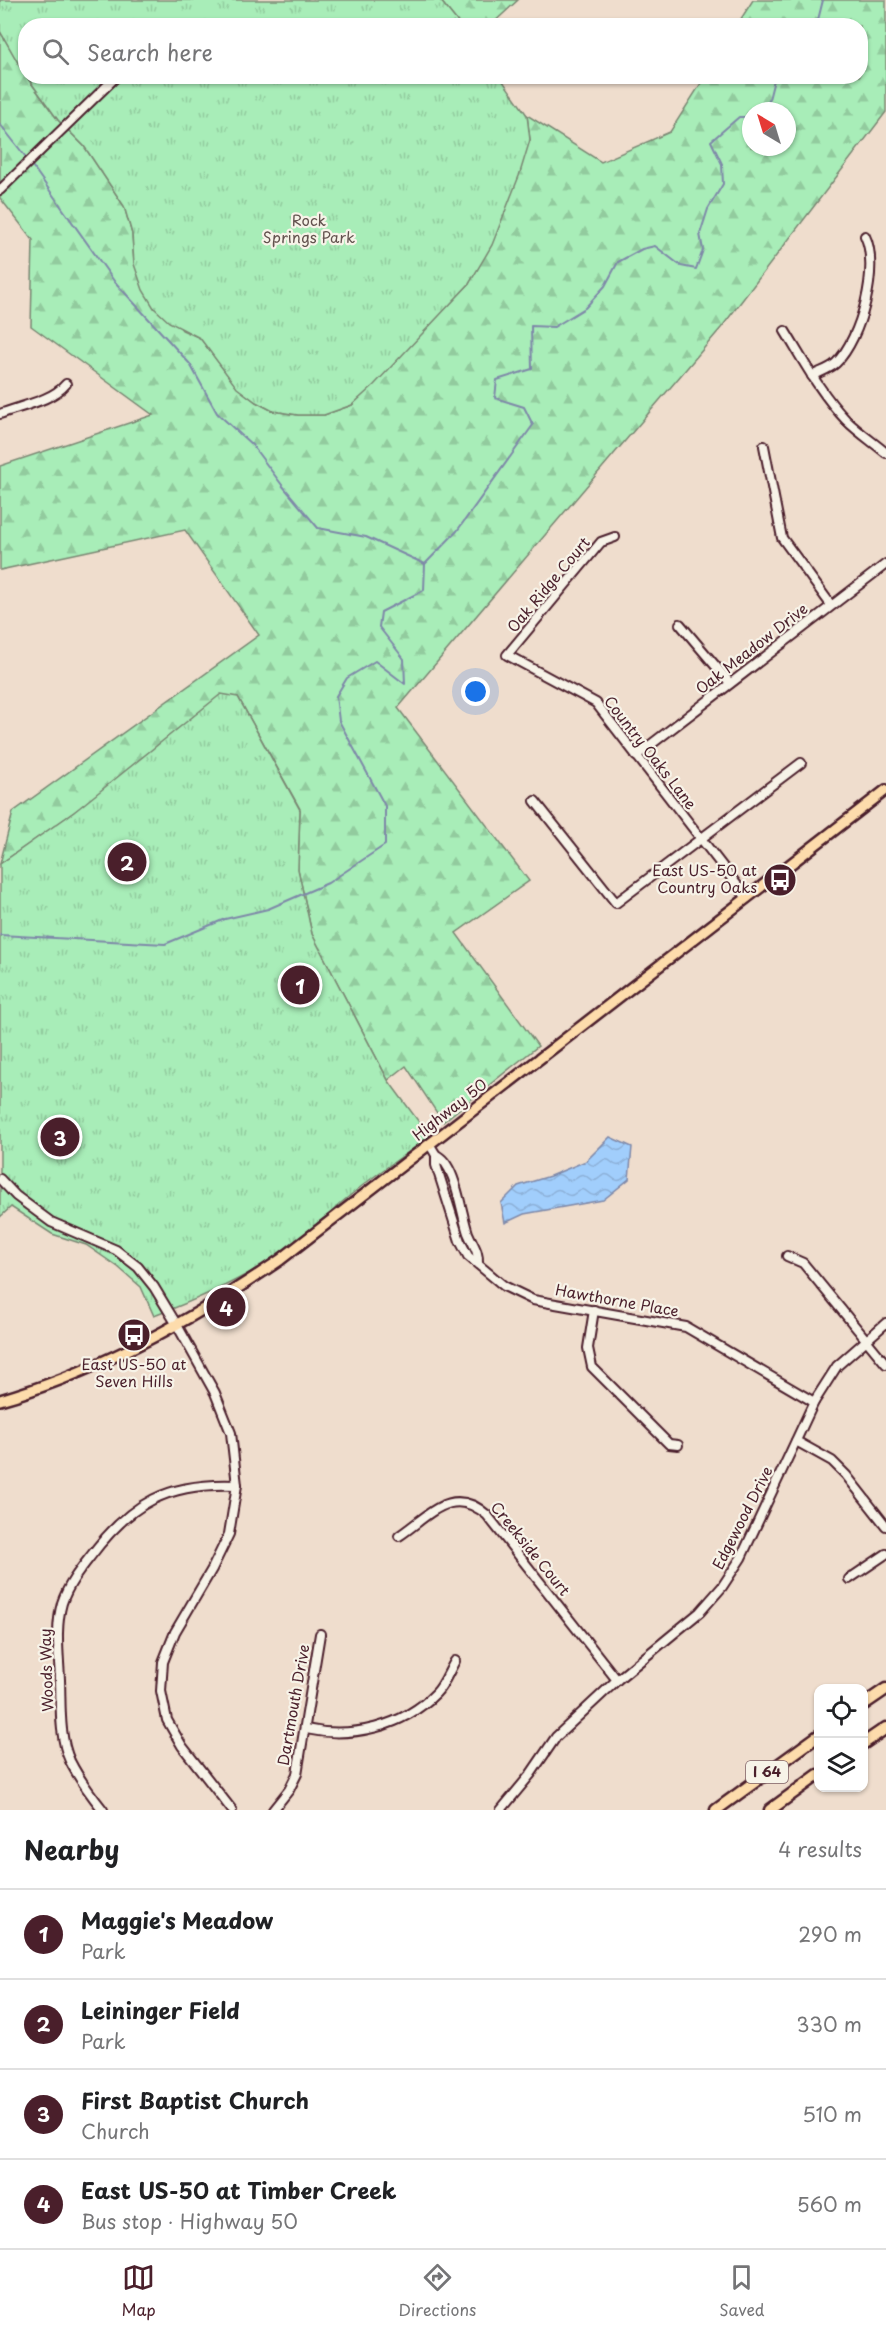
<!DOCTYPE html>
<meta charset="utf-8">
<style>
body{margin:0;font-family:"Playpen Sans",sans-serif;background:#f6f6f6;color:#202124}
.controls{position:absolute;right:18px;bottom:18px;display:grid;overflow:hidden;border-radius:12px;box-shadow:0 2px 4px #0004}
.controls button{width:54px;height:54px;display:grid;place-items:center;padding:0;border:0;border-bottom:2px solid #e0e0e0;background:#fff;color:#202124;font:30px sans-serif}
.compass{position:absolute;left:742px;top:102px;width:54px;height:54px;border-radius:50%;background:#fff;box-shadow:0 2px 4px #0004;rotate:322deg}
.you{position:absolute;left:476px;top:692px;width:21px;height:21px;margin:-15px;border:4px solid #fff;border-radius:50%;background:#1a73e8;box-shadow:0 0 0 9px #1a73e833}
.badge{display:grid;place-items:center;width:39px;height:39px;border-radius:50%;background:#4a1f2b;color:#fff;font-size:20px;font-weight:700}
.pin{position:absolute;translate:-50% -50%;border:3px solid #fff;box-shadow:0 2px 6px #0006}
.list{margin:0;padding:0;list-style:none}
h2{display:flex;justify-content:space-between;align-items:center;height:78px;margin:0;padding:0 24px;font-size:26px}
h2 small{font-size:20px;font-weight:400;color:#757577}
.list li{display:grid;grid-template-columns:39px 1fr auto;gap:18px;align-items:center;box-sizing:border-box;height:90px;padding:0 24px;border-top:2px solid #e0e0e0}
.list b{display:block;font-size:22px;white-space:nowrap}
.list p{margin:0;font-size:20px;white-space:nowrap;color:#757577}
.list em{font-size:20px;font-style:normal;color:#757577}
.icon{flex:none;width:33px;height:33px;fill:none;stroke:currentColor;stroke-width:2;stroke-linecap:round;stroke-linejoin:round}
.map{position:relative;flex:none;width:886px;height:1810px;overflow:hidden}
.search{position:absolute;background:#fff;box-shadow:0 2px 4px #0004;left:18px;right:18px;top:18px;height:66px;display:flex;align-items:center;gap:15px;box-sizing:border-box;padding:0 21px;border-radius:24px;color:#757577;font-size:22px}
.sheet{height:438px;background:#fff}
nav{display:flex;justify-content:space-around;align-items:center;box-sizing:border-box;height:84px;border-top:2px solid #e0e0e0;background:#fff;font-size:16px;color:#757577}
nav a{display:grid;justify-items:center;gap:3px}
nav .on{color:#4a1f2b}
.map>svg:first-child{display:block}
.forest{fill:url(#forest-firs);stroke:#798672;stroke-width:1.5;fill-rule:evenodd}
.park{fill:url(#park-tufts);stroke:#798672;stroke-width:1.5}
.water{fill:url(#water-waves);stroke:#7e88a8;stroke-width:1.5}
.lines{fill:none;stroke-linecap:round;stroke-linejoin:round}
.stream{stroke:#7e88a8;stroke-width:2}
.minor-casing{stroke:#4a1f2b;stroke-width:12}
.major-casing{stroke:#4a1f2b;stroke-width:14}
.highway-casing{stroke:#4a1f2b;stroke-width:15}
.minor{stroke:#f7f3e8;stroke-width:8}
.major{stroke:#fddcac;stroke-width:9}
.highway{stroke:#fddcac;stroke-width:10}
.labels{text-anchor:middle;stroke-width:4.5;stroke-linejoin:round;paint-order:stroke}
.shield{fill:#f7f3e8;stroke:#7e5f64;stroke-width:1.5}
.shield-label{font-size:14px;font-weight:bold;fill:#4a1f2b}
.park-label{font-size:15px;fill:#62524e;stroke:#f7f3e8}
.street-label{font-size:15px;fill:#4a1f2b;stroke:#f7f3e8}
.poi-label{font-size:15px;fill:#4a1f2b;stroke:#f7f3e8;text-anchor:end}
</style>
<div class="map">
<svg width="886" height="1810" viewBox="0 0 886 1810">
<defs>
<pattern id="forest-firs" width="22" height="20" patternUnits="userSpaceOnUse" patternTransform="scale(1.5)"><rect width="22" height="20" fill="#a8edb8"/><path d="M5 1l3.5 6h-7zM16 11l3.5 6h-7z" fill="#92cb9e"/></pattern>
<pattern id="park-tufts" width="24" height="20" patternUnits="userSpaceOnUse" patternTransform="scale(1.5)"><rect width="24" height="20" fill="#a8edb8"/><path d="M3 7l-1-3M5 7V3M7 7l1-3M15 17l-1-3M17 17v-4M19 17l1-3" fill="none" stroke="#92cb9e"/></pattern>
<pattern id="water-waves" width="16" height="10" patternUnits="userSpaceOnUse" patternTransform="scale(1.5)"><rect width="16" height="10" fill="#a1cefc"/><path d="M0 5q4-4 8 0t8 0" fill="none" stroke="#8cb0d8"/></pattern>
</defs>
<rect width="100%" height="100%" fill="#efddcd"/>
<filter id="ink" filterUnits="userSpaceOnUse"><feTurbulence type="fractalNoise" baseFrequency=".0167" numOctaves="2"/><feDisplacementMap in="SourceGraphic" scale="12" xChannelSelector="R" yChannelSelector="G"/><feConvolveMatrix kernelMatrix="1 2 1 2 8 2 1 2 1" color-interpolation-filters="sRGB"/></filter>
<g filter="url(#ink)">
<g class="forest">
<path d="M440 0H518L490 26 460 25Z"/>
<path d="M753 0H886V112L721 328 398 708 529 881 456 933 538 1046 443 1122 406 1066 388 1080 312 934 298 869 300 809 238 697 0 864 13 812 259 635 185 530 0 570V466L153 415 31 326 33 240 0 198V31L26 76 58 120 84 146 124 206 132 234 134 264 182 330 200 338 237 387 256 402 273 411 298 415H324L352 405 469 284 530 140 527 115 601 162 670 132 705 77 860 76V26L737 25ZM751 111H787V147H751Z"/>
</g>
<g class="park">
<path d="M0 0H440L460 25 26 26 25 75 0 31Z"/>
<path d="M27 77H500L527 115 530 140 519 176 492 245 469 284 374 385 352 405 324 415H298L273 411 256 402 237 388 200 338 169 322 154 308 143 290 134 264 132 234 124 206 84 146 58 120Z"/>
<path d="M221 694 238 697 300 810 298 869 312 934 388 1080 430 1137C399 1158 369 1179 341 1203 329 1214 318 1228 304 1238 259 1272 207 1296 154 1316L141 1287 118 1267 86 1245 52 1234 11 1207 0 1217V864L74 812Z"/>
</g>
<path class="water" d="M610 1137 632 1147 629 1179 603 1200 524 1214 505 1223 501 1203 518 1186 550 1176 586 1161Z"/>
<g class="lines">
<g class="stream">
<path d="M807 26 818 20 823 0"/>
<path d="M766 111 775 76"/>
<path d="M0 124 25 156"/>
<path d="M33 167 114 281 190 364 217 413 252 445 282 485 318 528 366 537 425 564"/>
<path d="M425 564 457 531 533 425 524 407 495 398 497 380 532 369 531 326 554 327 585 308 605 286 618 262 642 249 655 246 681 266 696 269 703 250 700 234 708 209 723 184 722 164 711 141 739 117H751"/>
<path d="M0 935 165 944 225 919 268 909 328 883 385 845V806L339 721 336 696 347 678 375 661 405 684 404 659 379 627 381 612 424 590 425 564"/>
</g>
<g class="minor-casing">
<g id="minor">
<path d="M0 190 117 76"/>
<path d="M785 331C804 362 821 394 846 420 858 432 873 442 886 453"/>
<path d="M812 376C819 372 830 369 836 363 861 339 880 267 865 236"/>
<path d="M0 414C20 406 52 401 66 384"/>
<path d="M764 446 782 538 831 605"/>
<path d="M615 537 601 542 507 655 596 703 747 898"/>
<path d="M680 624 730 683"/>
<path d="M636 756 886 564"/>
<path d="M535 801 616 903 801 763"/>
<path d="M430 1145 436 1155V1165L460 1241 468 1256 504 1286 533 1300 686 1327 814 1402"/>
<path d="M436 1155C456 1163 461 1214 468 1233 473 1245 479 1251 478 1264"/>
<path d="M0 1179 16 1196 51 1222 116 1250 138 1267 154 1287 177 1325 215 1393 231 1433 237 1485 229 1534 212 1569 175 1632 163 1662 161 1691 167 1720 182 1746 232 1810"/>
<path d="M787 1256 803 1263 886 1364"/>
<path d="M594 1310 588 1348 592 1367 669 1444 678 1445"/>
<path d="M796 1441 832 1461 846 1475 886 1526"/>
<path d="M399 1536C429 1516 452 1484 487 1515L617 1680"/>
<path d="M849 1579 886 1554"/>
<path d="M306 1729C351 1739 403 1727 436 1693 444 1685 449 1671 455 1661"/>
<path d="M103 1810C91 1795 79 1779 70 1761 59 1737 61 1706 60 1680 59 1655 55 1628 62 1603 68 1585 79 1571 90 1557 131 1502 169 1482 237 1485"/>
<path d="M273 1810 289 1790 297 1774 320 1634"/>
<path d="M501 1810 530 1775 556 1737 617 1680 700 1612 722 1587 741 1558 814 1402 837 1366 886 1323"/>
</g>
</g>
<g class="major-casing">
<path id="major" d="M0 1400C101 1371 194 1319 280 1260L886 790"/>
</g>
<g class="highway-casing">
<g id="highway">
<path d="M864 1704 886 1689"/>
<path d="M864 1743 886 1728"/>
<path d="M716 1810 818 1736"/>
<path d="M770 1810 818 1775"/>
</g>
</g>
<use href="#minor" class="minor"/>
<use href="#major" class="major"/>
<use href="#highway" class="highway"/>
</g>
</g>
<defs>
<g id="bus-disc" transform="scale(1.725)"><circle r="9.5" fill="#4a1f2b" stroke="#f7f3e8"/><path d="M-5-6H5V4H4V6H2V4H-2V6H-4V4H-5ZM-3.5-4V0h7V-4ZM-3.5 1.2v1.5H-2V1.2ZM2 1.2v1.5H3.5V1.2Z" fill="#fff"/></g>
</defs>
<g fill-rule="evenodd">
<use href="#bus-disc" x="780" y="880"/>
<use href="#bus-disc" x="134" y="1335"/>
</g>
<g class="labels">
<rect class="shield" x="746" y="1761" width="42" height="22" rx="4.5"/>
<g class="shield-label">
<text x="767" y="1777">I 64</text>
</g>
<g class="park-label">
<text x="309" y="226">Rock<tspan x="309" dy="17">Springs Park</tspan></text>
</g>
<g class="street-label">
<text transform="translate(549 585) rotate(-50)" y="5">Oak Ridge Court</text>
<text transform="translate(752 649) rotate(-38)" y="5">Oak Meadow Drive</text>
<text transform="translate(650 753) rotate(52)" y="5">Country Oaks Lane</text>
<text transform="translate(450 1110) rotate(-38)" y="5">Highway 50</text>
<text transform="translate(617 1301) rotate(10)" y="5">Hawthorne Place</text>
<text transform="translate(743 1518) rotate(-63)" y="5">Edgewood Drive</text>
<text transform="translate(530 1549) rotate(51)" y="5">Creekside Court</text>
<text transform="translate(47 1670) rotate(-92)" y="5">Woods Way</text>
<text transform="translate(294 1705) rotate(-80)" y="5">Dartmouth Drive</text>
</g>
<g class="poi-label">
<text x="757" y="876">East US-50 at<tspan x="757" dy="17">Country Oaks</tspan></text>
<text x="134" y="1370" text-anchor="middle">East US-50 at<tspan x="134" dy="17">Seven Hills</tspan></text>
</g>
</g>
</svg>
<div class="controls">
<button><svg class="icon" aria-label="locate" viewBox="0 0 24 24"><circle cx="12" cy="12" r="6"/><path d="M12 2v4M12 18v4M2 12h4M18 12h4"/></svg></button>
<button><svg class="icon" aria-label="layers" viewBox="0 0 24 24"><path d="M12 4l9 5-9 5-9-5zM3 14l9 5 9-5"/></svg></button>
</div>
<svg class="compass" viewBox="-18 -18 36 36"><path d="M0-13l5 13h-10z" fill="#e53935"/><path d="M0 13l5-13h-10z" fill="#757577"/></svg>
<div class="you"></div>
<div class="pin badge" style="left:300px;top:985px">1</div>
<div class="pin badge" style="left:127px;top:862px">2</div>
<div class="pin badge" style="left:60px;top:1137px">3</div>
<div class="pin badge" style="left:226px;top:1307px">4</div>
<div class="search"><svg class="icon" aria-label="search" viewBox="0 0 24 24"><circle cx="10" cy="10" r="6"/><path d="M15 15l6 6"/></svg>Search here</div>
</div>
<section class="sheet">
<h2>Nearby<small>4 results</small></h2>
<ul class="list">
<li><span class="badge">1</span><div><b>Maggie's Meadow</b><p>Park</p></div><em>290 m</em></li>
<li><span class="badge">2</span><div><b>Leininger Field</b><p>Park</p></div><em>330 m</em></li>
<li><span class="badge">3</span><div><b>First Baptist Church</b><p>Church</p></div><em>510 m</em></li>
<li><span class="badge">4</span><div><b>East US-50 at Timber Creek</b><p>Bus stop · Highway 50</p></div><em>560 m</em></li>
</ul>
</section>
<nav>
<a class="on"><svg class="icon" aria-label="map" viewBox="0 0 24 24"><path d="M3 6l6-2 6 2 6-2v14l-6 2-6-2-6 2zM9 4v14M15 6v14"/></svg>Map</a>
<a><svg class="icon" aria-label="directions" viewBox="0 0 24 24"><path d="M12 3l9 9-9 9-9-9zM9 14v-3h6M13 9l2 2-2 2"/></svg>Directions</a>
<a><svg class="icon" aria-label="saved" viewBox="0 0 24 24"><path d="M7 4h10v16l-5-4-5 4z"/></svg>Saved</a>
</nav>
